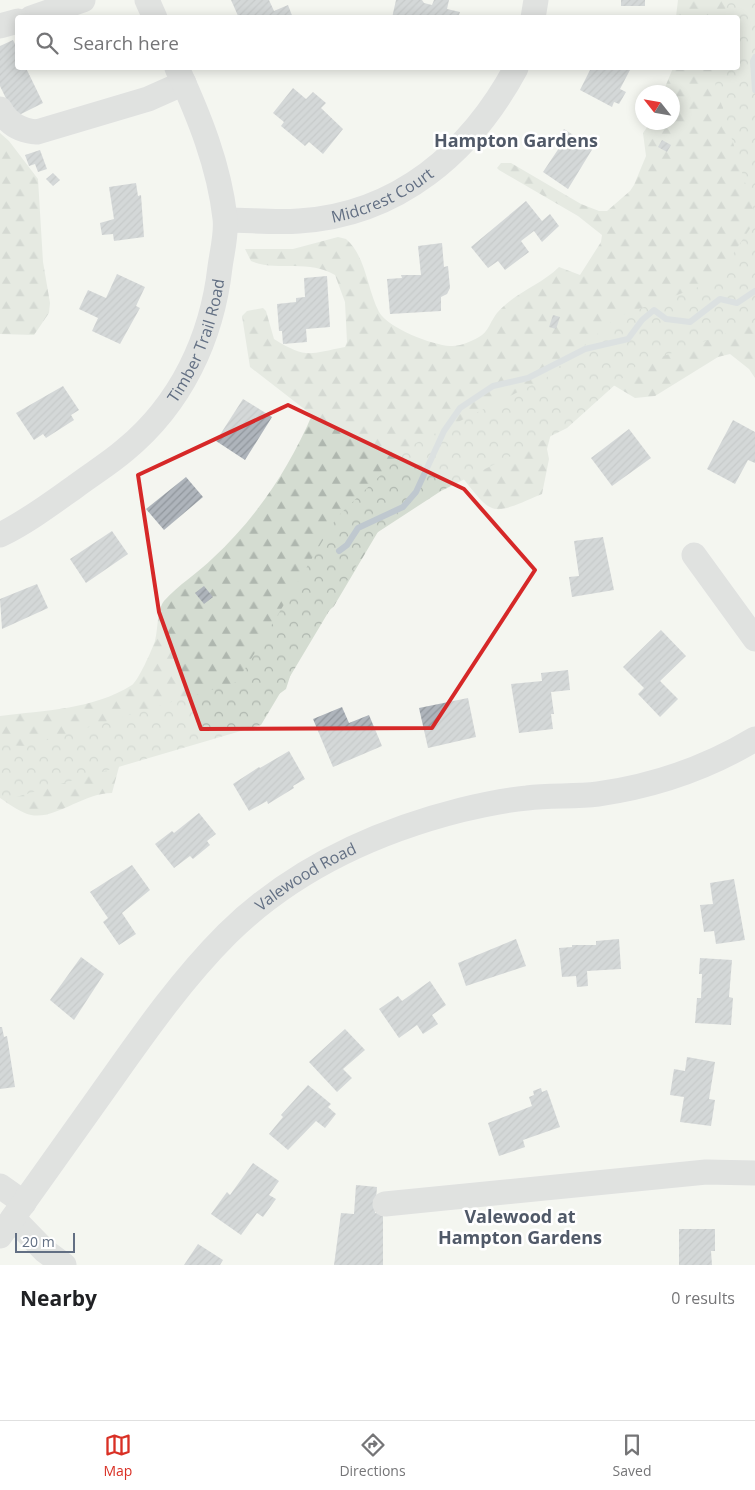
<!DOCTYPE html>
<style>
body{margin:0;font-family:"Open Sans",sans-serif;background:#f2f2f2;color:#202124}
.compass{position:absolute;left:635px;top:85px;width:45px;height:45px;border-radius:50%;background:#fff;box-shadow:0 2px 12px #0003;rotate:301deg}
.scale{position:absolute;left:15px;bottom:12px;width:60px;box-sizing:border-box;padding-left:5px;border:2px solid #626f83;border-top:0;font-size:14px;line-height:18px;white-space:nowrap;color:#626f83;-webkit-text-stroke:4px #fff;paint-order:stroke}
.list{margin:0;padding:0;list-style:none}
h2{display:flex;justify-content:space-between;align-items:center;height:65px;margin:0;padding:0 20px;font-size:21px}
h2 small{font-size:16px;font-weight:400;color:#757577}
.icon{flex:none;width:28px;height:28px;fill:none;stroke:currentColor;stroke-width:2;stroke-linecap:round;stroke-linejoin:round}
.map{position:relative;flex:none;width:755px;height:1265px;overflow:hidden}
.search{position:absolute;background:#fff;box-shadow:0 2px 12px #0003;left:15px;right:15px;top:15px;height:55px;display:flex;align-items:center;gap:12px;box-sizing:border-box;padding:0 18px;border-radius:5px;color:#757577;font-size:19px}
.sheet{height:155px;background:#fff}
nav{display:flex;justify-content:space-around;align-items:center;box-sizing:border-box;height:70px;border-top:1px solid #e0e0e0;background:#fff;font-size:14px;color:#757577}
nav a{display:grid;justify-items:center;gap:2px}
nav .on{color:#d93025}
.map>svg:first-child{display:block}
.forest{fill:url(#forest-firs)}
.park{fill:url(#park-crowns)}
.lines{fill:none;stroke-linecap:round;stroke-linejoin:round}
.stream{stroke:#bfc8cf;stroke-width:6}
.building{fill:url(#building-hatch)}
.minor{stroke:#c7c9cd;stroke-width:25}
.marked{fill:none;stroke:#d62828;stroke-width:4;stroke-linejoin:round}
.labels{text-anchor:middle;stroke-width:5;stroke-linejoin:round;paint-order:stroke}
.street-label{font-size:16px;fill:#626f83;stroke:#fff}
.neighbourhood-label{font-size:18px;font-weight:bold;fill:#505968;stroke:#fff}
</style>
<div class="map">
<svg width="755" height="1265" viewBox="0 0 755 1265">
<defs>
<pattern id="forest-firs" width="22" height="20" patternUnits="userSpaceOnUse" patternTransform="scale(1.25)"><rect width="22" height="20" fill="#d4dcd1"/><path d="M5 1l3.5 6h-7zM16 11l3.5 6h-7z" fill="#afb7af"/></pattern>
<pattern id="park-crowns" width="20" height="18" patternUnits="userSpaceOnUse" patternTransform="scale(1.25)"><rect width="20" height="18" fill="#d4dcd1"/><path d="M2 6a3 3 0 1 1 6 0M12 15a3 3 0 1 1 6 0" fill="none" stroke="#afb7af"/></pattern>
<pattern id="building-hatch" width="6" height="6" patternUnits="userSpaceOnUse" patternTransform="scale(1.25)"><rect width="6" height="6" fill="#aeb4bb"/><path d="M-1 1l2-2M0 6l6-6M5 7l2-2" fill="none" stroke="#91979d"/></pattern>
</defs>
<rect width="100%" height="100%" fill="#f4f5f0"/>
<g class="forest">
<path d="M678 0H755V378L749 369 730 354 718 357 655 396 635 398 605 380 556 414 547 449 549 459 542 494C490 516 494 518 459 473L379 530 334 606 314 625 294 664 286 689 275 697 120 763 112 793C83 793 55 820 31 815 21 813 9 804 0 798V716C45 710 92 710 132 685 138 681 152 650 155 641 158 630 157 610 164 601 178 585 198 573 213 558 256 518 289 469 312 415L250 367 242 316 247 311 263 308 266 311 274 339C306 359 309 354 345 347L347 342 345 302 335 275C309 259 277 272 251 261L245 249H293L338 237 346 239C366 256 367 289 379 312 388 328 432 345 450 346 459 347 472 341 479 337 488 333 491 320 497 313 514 293 541 285 559 267L580 275 601 242 602 235 578 216 499 170 497 168 501 163H511L581 204 599 211H607L630 191 634 185 646 156 643 133 650 123 672 122V92H663L673 68H738V18L676 17Z"/>
<path d="M0 133 9 141 38 179 43 262 50 303 49 313 34 335 0 334Z"/>
</g>
<g class="park">
<path d="M727 0H755V215L715 83 717 68H738V18L724 17Z"/>
<path d="M755 221V323L636 366 567 428 441 491 375 534 261 725 13 798 0 797V745L27 746 237 682 337 517 412 445 546 378 617 317 715 281Z"/>
</g>
<g class="lines">
<g class="stream">
<path d="M755 57 753 61 755 90"/>
<path d="M339 551 347 545 358 528 403 507 416 492 444 431 460 408 493 386 528 378 585 349 628 339 642 320 654 310 666 319 690 322 720 299 737 303 755 291"/>
</g>
</g>
<g class="building">
<path d="M231 0H269L274 11 288 5 293 18H239Z"/>
<path d="M396 0H422L424 3 432 5 434 0H449L447 9 460 12 458 18H392Z"/>
<rect x="621" y="0" width="24" height="6"/>
<path d="M13 40 18 50V68H26L43 103 15 117 0 86V46Z"/>
<path d="M591 68H631L620 89 626 92 619 104 614 102 612 107 580 90Z"/>
<path d="M293 88 306 99 313 92 326 103 321 108 343 129 323 154 309 142 305 146 281 126 284 122 273 113Z"/>
<path d="M564 129 593 148 568 189 543 172 561 145 556 141Z"/>
<path d="M662 140 671 145 667 152 658 147Z"/>
<path d="M40 150 47 169 38 172 35 164 29 166 25 155Z"/>
<path d="M53 173 60 180 53 186 46 179Z"/>
<path d="M136 183 138 196 141 195 144 237 114 241 113 234 102 235 100 223 114 219 109 187Z"/>
<path d="M526 201 542 221 550 214 559 226 542 242 534 231 521 241 529 252 505 270 498 261 488 268 471 247Z"/>
<path d="M442 243 444 267 448 266 450 288 447 294 441 297V311L390 314 387 279 402 278 401 275H421L418 246Z"/>
<path d="M117 274 145 287 136 306 140 308 120 344 92 331 98 318 79 309 88 290 106 298Z"/>
<path d="M327 276 330 327 306 329 307 342 283 344 282 331H279L277 304 296 302V298L305 297 304 278Z"/>
<path d="M553 315 560 317 556 329 549 327Z"/>
<path d="M63 386 79 410 71 415 74 420 46 438 43 434 34 440 16 413Z"/>
<path d="M243 399 272 417 245 460 216 441Z"/>
<path d="M733 420 755 432V463L748 460 735 484 707 469Z"/>
<path d="M629 429 651 458 612 486 591 458Z"/>
<path d="M186 477 203 497 164 530 146 509Z"/>
<path d="M112 531 128 554 86 583 70 559Z"/>
<path d="M603 537 614 590 572 597 569 577 579 576 574 541Z"/>
<path d="M37 584 48 608 2 629 0 599Z"/>
<path d="M204 586 213 597 204 604 195 593Z"/>
<path d="M661 630 686 656 660 681 678 699 660 717 638 694 644 688 623 667Z"/>
<path d="M568 670 570 690 551 692 554 714H551L553 729 519 733 511 684 542 681 541 673Z"/>
<path d="M468 698 476 737 428 748 419 708Z"/>
<path d="M342 707 349 723 369 715 382 746 333 767 313 719Z"/>
<path d="M289 751 305 779 293 786 294 788 268 804 267 801 249 811 233 784 259 767 260 768Z"/>
<path d="M199 813 216 834 207 841 210 845 193 859 190 856 174 868 155 844 172 831 174 833Z"/>
<path d="M132 865 150 890 122 913 136 934 119 945 103 922 108 918 90 892Z"/>
<path d="M734 879 745 940 716 944 714 931 704 932 700 905 713 904 710 883Z"/>
<path d="M516 939 526 966 466 986 458 963Z"/>
<path d="M619 939 621 969 587 971 588 986 577 987 576 976 562 977 559 948 572 947V945H596V941Z"/>
<path d="M81 957 104 974 74 1020 50 1000Z"/>
<path d="M700 958 732 960 729 997 733 998 731 1025 695 1023 697 998H701L702 974H699Z"/>
<path d="M430 981 446 1005 432 1015 438 1024 423 1034 417 1025 399 1038 379 1009 398 996 402 1001Z"/>
<path d="M0 1027H2L4 1037 7 1036 15 1087 0 1089Z"/>
<path d="M345 1029 365 1050 343 1069 352 1078 337 1092 309 1062Z"/>
<path d="M687 1057 715 1062 709 1099 715 1100 711 1126 680 1122 684 1097 670 1095 674 1069 685 1071Z"/>
<path d="M308 1085 331 1104 328 1107 336 1114 325 1128 316 1121 288 1150 269 1134 283 1117 281 1115Z"/>
<path d="M541 1088 542 1092 547 1090 560 1127 523 1140 525 1147 499 1156 488 1123 532 1106 529 1097 534 1095 533 1091Z"/>
<path d="M253 1163 279 1181 269 1195 276 1199 263 1217 257 1213 241 1235 211 1214 227 1192 230 1195Z"/>
<path d="M356 1185 377 1187 375 1213 383 1214V1265H334L341 1213 354 1214Z"/>
<path d="M679 1229H715V1251H711L712 1265H679Z"/>
<path d="M198 1244 223 1260 220 1265H184Z"/>
</g>
<g class="lines">
<g class="minor">
<path d="M147 0 155 18"/>
<path d="M31 18 83 0"/>
<path d="M533 18 536 0"/>
<path d="M0 26 18 21"/>
<path d="M0 109C8 124 21 131 37 132L148 99 184 83"/>
<path id="s1" d="M226 220C250 220 275 223 299 221 398 215 471 152 516 68"/>
<path id="s2" d="M0 535C27 522 52 503 76 486 92 474 110 463 125 450 181 404 212 338 220 267 222 252 227 233 225 218 219 165 199 116 177 68"/>
<path d="M694 555 755 639"/>
<path d="M0 1186 24 1203"/>
<path d="M385 1204 706 1172 755 1173"/>
<path d="M13 1218 45 1251 64 1265"/>
<path id="s3" d="M0 1236C37 1184 74 1132 111 1080 147 1029 183 978 227 934 291 871 374 832 461 810 482 805 504 800 527 798 550 795 574 797 598 794 654 786 707 768 755 739"/>
</g>
</g>
<path d="M0 0H755V1265H0ZM288 405 464 489 535 570 432 728 201 729 159 612 138 475Z" fill="#f4f5f0" fill-opacity=".55" fill-rule="evenodd"/>
<path class="marked" d="M288 405 464 489 535 570 432 728 201 729 159 612 138 475Z"/>
<g class="labels">
<g class="street-label">
<text dy="6" stroke="none"><textPath href="#s1" startOffset="161">Midcrest Court</textPath></text>
<text dy="6" stroke="none"><textPath href="#s2" startOffset="285">Timber Trail Road</textPath></text>
<text dy="6" stroke="none"><textPath href="#s3" startOffset="476">Valewood Road</textPath></text>
</g>
<g class="neighbourhood-label">
<text x="516" y="147">Hampton Gardens</text>
<text x="520" y="1223">Valewood at<tspan x="520" dy="21">Hampton Gardens</tspan></text>
</g>
</g>
</svg>
<svg class="compass" viewBox="-18 -18 36 36"><path d="M0-13l5 13h-10z" fill="#e53935"/><path d="M0 13l5-13h-10z" fill="#757577"/></svg>
<div class="scale">20 m</div>
<div class="search"><svg class="icon" aria-label="search" viewBox="0 0 24 24"><circle cx="10" cy="10" r="6"/><path d="M15 15l6 6"/></svg>Search here</div>
</div>
<section class="sheet">
<h2>Nearby<small>0 results</small></h2>
<ul class="list">
</ul>
</section>
<nav>
<a class="on"><svg class="icon" aria-label="map" viewBox="0 0 24 24"><path d="M3 6l6-2 6 2 6-2v14l-6 2-6-2-6 2zM9 4v14M15 6v14"/></svg>Map</a>
<a><svg class="icon" aria-label="directions" viewBox="0 0 24 24"><path d="M12 3l9 9-9 9-9-9zM9 14v-3h6M13 9l2 2-2 2"/></svg>Directions</a>
<a><svg class="icon" aria-label="saved" viewBox="0 0 24 24"><path d="M7 4h10v16l-5-4-5 4z"/></svg>Saved</a>
</nav>
